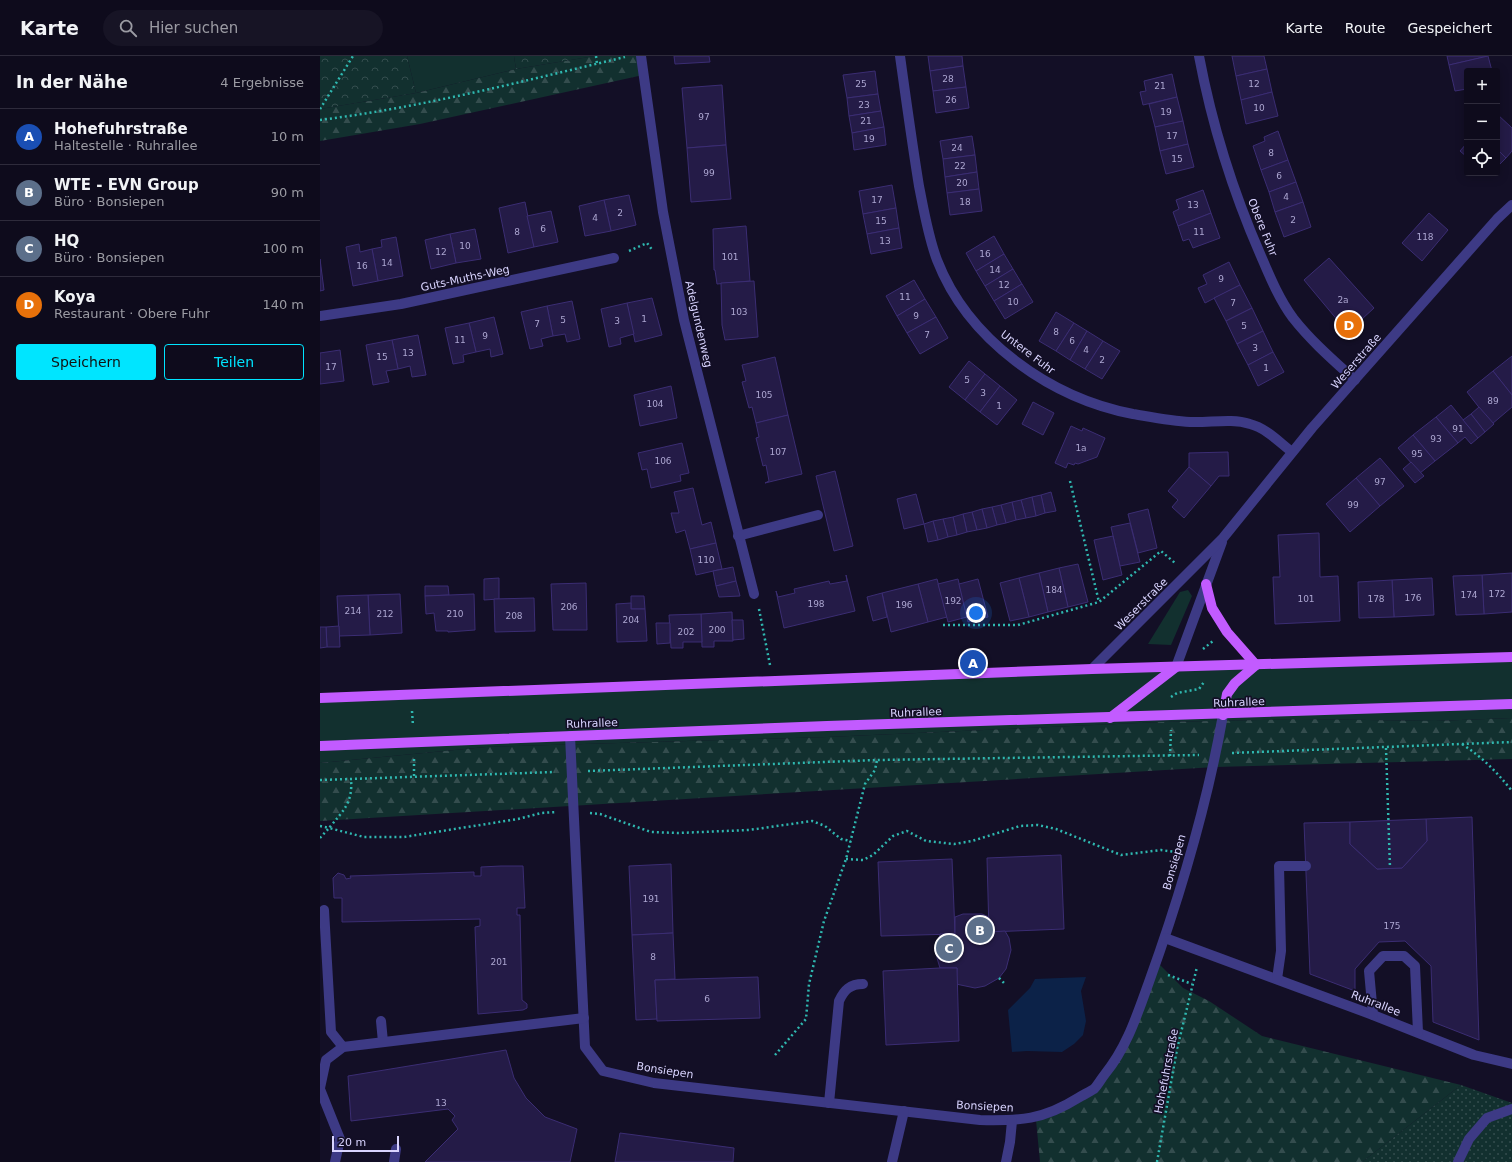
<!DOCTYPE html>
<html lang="de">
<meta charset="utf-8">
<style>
body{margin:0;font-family:"DejaVu Sans",sans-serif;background:#171425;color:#f1f3f6}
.controls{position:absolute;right:12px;top:12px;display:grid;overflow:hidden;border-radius:4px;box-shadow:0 2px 10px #0003}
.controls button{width:36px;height:36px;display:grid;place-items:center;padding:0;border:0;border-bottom:1px solid #2e2b3b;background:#0e0b1c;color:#f1f3f6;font:20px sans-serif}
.scale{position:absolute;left:12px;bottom:10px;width:67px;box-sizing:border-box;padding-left:4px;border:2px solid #d9d4ff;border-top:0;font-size:11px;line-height:14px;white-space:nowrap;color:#d9d4ff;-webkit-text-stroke:3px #130f26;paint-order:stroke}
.you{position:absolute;left:656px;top:557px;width:14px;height:14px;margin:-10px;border:3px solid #fff;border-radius:50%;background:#1a73e8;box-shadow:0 0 0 6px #1a73e833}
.badge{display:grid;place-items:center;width:26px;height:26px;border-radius:50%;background:#00e5ff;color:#fff;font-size:13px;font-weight:700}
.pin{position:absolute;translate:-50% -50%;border:2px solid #fff;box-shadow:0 1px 4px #0006}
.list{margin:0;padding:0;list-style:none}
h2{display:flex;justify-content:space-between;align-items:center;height:52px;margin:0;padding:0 16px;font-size:17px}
h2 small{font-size:13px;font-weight:400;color:#9b9ba3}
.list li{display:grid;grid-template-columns:26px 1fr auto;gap:12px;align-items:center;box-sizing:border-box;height:56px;padding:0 16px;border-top:1px solid #2e2b3b}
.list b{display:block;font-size:15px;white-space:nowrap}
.list p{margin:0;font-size:13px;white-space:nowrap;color:#9b9ba3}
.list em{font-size:13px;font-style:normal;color:#9b9ba3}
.actions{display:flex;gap:8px;padding:12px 16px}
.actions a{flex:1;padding:9px 0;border:1px solid #00e5ff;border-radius:4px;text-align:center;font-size:14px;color:#00e5ff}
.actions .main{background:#00e5ff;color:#111}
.icon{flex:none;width:22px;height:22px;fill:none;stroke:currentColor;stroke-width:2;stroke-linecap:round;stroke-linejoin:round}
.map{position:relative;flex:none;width:1192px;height:1106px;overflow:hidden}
header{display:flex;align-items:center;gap:24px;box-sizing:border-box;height:56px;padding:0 20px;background:#0e0b1c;border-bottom:1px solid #2e2b3b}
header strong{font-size:19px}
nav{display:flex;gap:22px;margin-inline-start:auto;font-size:14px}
.search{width:280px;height:36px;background:#171425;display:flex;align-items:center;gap:10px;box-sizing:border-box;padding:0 14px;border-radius:22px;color:#9b9ba3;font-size:15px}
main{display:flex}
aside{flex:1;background:#0e0b1c}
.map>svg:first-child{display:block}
.grass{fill:#12302f}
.forest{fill:url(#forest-firs)}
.park{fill:url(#park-crowns)}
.garden{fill:url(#garden-dots)}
.water{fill:#0c2248}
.building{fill:#241b47;stroke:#3b2d73}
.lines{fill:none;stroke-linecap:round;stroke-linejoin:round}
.path{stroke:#2fb8b0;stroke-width:2.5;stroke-dasharray:2 3;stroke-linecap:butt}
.minor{stroke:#3d3a85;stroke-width:10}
.major{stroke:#c25bff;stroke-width:10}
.labels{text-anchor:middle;stroke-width:3.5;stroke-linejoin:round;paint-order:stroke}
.number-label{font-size:9px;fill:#aca6d1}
.street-label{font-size:11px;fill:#d9d4ff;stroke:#130f26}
</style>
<header>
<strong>Karte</strong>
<div class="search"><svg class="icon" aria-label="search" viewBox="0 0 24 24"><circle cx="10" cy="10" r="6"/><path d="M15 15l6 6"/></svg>Hier suchen</div>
<nav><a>Karte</a><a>Route</a><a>Gespeichert</a></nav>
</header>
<main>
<aside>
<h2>In der Nähe<small>4 Ergebnisse</small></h2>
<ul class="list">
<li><span class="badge" style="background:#1a4fb4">A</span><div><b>Hohefuhrstraße</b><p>Haltestelle · Ruhrallee</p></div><em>10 m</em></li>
<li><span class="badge" style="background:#5c6f8a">B</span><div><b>WTE - EVN Group</b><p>Büro · Bonsiepen</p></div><em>90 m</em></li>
<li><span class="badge" style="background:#5c6f8a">C</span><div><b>HQ</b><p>Büro · Bonsiepen</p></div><em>100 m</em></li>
<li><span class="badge" style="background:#e8710a">D</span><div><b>Koya</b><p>Restaurant · Obere Fuhr</p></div><em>140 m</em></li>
</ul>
<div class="actions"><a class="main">Speichern</a><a>Teilen</a></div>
</aside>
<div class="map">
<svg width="1192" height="1106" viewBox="0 0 1192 1106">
<defs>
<pattern id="forest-firs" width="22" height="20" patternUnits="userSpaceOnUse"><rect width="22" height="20" fill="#12302f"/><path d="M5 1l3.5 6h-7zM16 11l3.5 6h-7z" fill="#344d4e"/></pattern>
<pattern id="park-crowns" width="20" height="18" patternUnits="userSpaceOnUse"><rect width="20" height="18" fill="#12302f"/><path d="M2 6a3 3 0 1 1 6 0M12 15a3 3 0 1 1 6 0" fill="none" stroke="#344d4e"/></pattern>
<pattern id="garden-dots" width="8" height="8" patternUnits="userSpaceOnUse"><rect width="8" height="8" fill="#12302f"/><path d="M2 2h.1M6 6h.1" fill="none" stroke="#344d4e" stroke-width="1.8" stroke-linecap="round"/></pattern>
</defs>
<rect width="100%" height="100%" fill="#130f26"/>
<g class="grass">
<path d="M87 0H194L196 13 96 37Z"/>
<path d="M868 534 872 540 851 589 828 588 860 536Z"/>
<path d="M1192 603V662L1115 665 981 663 842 666 508 681 166 691 0 707V643Z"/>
</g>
<g class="forest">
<path d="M275 0H320L323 19 100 68 0 85V53L96 37 196 13Z"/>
<path d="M1192 662V703L895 711 0 765V707L166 691 508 681 842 666 981 663 1115 665Z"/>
<path d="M837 906 863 932 889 945 942 980 1141 1029 1042 1106H720L716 1064 745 1052 796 1007Z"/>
</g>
<g class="park">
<path d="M0 0H87L96 37 0 53Z"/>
<path d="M194 0H275L196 13Z"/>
</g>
<path class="garden" d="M1141 1029 1192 1047V1106H1042Z"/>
<path class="water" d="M766 921 761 935 766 965 763 979 754 988 742 996 707 995 692 996 688 954 710 932 715 923Z"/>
<g class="building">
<path d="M354 0H389L390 6 355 8Z"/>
<path d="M608 0H642L643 10 610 15Z"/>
<path d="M912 0H944L947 13 916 20Z"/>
<path d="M1127 0H1168L1129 9Z"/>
<path d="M1168 0 1172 15H1147V33L1135 35 1129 9Z"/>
<path d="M643 10 646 31 613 35 610 15Z"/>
<path d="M947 13 952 36 921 44 916 20Z"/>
<path d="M555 15 558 38 527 42 523 19Z"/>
<path d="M852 18 857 41 823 49 820 36 826 35 824 25Z"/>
<path d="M402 29 406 89 367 92 362 32Z"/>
<path d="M646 31 649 52 616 57 613 35Z"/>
<path d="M952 36 958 60 926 68 921 44Z"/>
<path d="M558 38 561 55 529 60 527 42Z"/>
<path d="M857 41 863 65 835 71 829 48Z"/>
<path d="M561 55 564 71 532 77 529 60Z"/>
<path d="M1177 58 1192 72V95L1186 102 1177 93Z"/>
<path d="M863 65 868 88 840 95 835 71Z"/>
<path d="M564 71 566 89 534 94 532 77Z"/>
<path d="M958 75 968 104 941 114 933 90 945 85 944 81Z"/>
<path d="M652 80 655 99 623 103 620 85Z"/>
<path d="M1147 87V101L1140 95Z"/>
<path d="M868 88 874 111 846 118 840 95Z"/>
<path d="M406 89 411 143 371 146 367 92Z"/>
<path d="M1177 93 1186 102 1177 111Z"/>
<path d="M655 99 657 116 625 121 623 103Z"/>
<path d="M968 104 976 126 949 136 941 114Z"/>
<path d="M657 116 659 133 627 137 625 121Z"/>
<path d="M976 126 983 146 955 156 949 136Z"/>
<path d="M572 129 576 152 543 158 539 135Z"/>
<path d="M659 133 662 155 630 159 627 137Z"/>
<path d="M883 134 891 157 858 170 853 156 859 153 856 144Z"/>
<path d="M309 139 316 169 291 175 284 144Z"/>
<path d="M284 144 291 175 265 180 259 150Z"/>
<path d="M205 146 214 191 188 197 179 152Z"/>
<path d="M983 146 991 171 964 181 955 156Z"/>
<path d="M576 152 579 172 547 178 543 158Z"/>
<path d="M231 155 238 186 214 191 207 160Z"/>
<path d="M891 157 900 182 873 192 869 183 863 185 858 170Z"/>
<path d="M1109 157 1128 174 1102 205 1082 187Z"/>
<path d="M426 170 430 225 397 228 395 214H394L393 173Z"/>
<path d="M579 172 582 192 551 198 547 178Z"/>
<path d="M155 173 161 203 136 207 130 178Z"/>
<path d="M130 178 136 207 111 213 105 184Z"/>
<path d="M674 180 684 198 656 215 646 197Z"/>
<path d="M76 181 83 220 58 225 52 193 62 191 61 184Z"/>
<path d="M39 188 40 196 52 193 58 225 33 230 26 191Z"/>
<path d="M684 198 693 213 665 230 656 215Z"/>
<path d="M1009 202 1054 252 1029 275 1020 264 1019 266 984 224Z"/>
<path d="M0 203 4 234 0 235Z"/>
<path d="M909 206 920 229 885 247 878 232 887 228 883 219Z"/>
<path d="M693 213 702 228 674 245 665 230Z"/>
<path d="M594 224 605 243 577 260 566 240Z"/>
<path d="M434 225 438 281 405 284 402 269 401 227Z"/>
<path d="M702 228 713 246 685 263 674 245Z"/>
<path d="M920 229 932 252 906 265 894 242Z"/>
<path d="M332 242 342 279 315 286 307 247Z"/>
<path d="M605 243 616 261 587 277 577 260Z"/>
<path d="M252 245 260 283 247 286 245 278 233 280 227 250Z"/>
<path d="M307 247 314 278 300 282 301 288 289 291 281 253Z"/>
<path d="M227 250 233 280 221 283 223 290 210 293 201 256Z"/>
<path d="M932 252 943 275 917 288 906 265Z"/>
<path d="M736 256 754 267 736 295 719 285Z"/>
<path d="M174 261 183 298 171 301 170 293 156 296 149 267Z"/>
<path d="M616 261 628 282 600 298 587 277Z"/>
<path d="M149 267 156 296 143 299 144 306 133 308 125 272Z"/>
<path d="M754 267 767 275 750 304 736 295Z"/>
<path d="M767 275 783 285 765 313 750 304Z"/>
<path d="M943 275 953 296 928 309 917 288Z"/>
<path d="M98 279 106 319 92 321 90 310 78 313 72 284Z"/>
<path d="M72 284 78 313 66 315 69 326 53 329 46 289Z"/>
<path d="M783 285 800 295 782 323 765 313Z"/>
<path d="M20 294 24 325 0 328V297Z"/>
<path d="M953 296 964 316 938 330 928 309Z"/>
<path d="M1192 300V339L1173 315Z"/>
<path d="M455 301 468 359 436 367 432 351 429 352 422 326 426 325 422 309Z"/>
<path d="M649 305 665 318 645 344 629 331Z"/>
<path d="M1173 315 1192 339V351L1172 368 1147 336Z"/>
<path d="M665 318 680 330 660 356 645 344Z"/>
<path d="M351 330 357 362 320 370 314 339Z"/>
<path d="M680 330 697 344 677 369 660 356Z"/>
<path d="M713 346 734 357 723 379 702 368Z"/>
<path d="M1131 349 1158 382 1151 388 1145 381 1138 387 1116 361Z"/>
<path d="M1159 351 1174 368 1165 376 1151 358Z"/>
<path d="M1151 358 1165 376 1158 382 1143 364Z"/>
<path d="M468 359 482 418 445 427 449 425 446 409 443 410 436 382 439 381 436 367Z"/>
<path d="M1116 361 1138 387 1115 405 1093 379Z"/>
<path d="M751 370 762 375 763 372 785 382 777 401 758 408 755 407 754 409 748 407 746 412 735 407Z"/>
<path d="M1093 379 1115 405 1100 417 1078 392Z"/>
<path d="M362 387 369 417 360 419 361 425 331 432 327 413 322 414 318 397Z"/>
<path d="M908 396 909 420H899L891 430 869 411V397Z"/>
<path d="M1060 402 1084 430 1060 450 1036 422Z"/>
<path d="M1091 406 1104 420 1095 427 1083 413Z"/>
<path d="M869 411 891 430 864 462 852 451 858 444 848 435Z"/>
<path d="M515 415 533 490 514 495 496 420Z"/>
<path d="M1036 422 1060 450 1030 476 1006 448Z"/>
<path d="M373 432 382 469 391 466 396 487 370 493 365 474 356 477 351 457H359L354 436Z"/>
<path d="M731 436 736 455 725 457 721 439Z"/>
<path d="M596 438 604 468 584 473 577 443Z"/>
<path d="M721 439 725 457 716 460 712 441Z"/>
<path d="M712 441 716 460 706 462 701 444Z"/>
<path d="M701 444 706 462 696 464 692 446Z"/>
<path d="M692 446 696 464 686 467 681 449Z"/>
<path d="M681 449 686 467 677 469 672 451Z"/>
<path d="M672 451 677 469 667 472 662 453Z"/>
<path d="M662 453 667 472 657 474 652 456Z"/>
<path d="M828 453 837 492 818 497 808 458Z"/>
<path d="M652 456 657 474 647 476 643 458Z"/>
<path d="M643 458 647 476 637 479 633 461Z"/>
<path d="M633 461 637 479 628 481 623 463Z"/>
<path d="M623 463 628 481 618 484 613 465Z"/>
<path d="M613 465 618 484 608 486 604 468Z"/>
<path d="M810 467 820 506 800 510 791 471Z"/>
<path d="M999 477 1000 521 1018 520 1020 565 955 568 953 521H960L958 479Z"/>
<path d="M793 480 802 519 783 524 774 484Z"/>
<path d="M396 487 402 513 376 519 370 493Z"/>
<path d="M758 508 768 546 748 551 739 512Z"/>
<path d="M413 511 416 525 396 530 393 515Z"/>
<path d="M739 512 748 551 728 556 719 517Z"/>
<path d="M719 517 728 556 709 561 699 522Z"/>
<path d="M1192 517V556L1164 558 1162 519Z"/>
<path d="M526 519 535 555 464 572 456 535 458 541 475 537 474 533 509 525 510 528 527 525Z"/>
<path d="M1162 519 1164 558 1136 559 1133 520Z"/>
<path d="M179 522V543L164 544V523Z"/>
<path d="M699 522 709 561 690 565 680 527Z"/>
<path d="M1112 522 1114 559 1074 561 1072 524Z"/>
<path d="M617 523 627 561 608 566 598 528Z"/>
<path d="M638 523 647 561 628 566 618 528Z"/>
<path d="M658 523 668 561 648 566 639 528Z"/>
<path d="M1072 524 1074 561 1039 562 1038 526Z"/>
<path d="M416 525 420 540 399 541 396 530Z"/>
<path d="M266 527 267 574H233L231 528Z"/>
<path d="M598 528 608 566 571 576 562 537Z"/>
<path d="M105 530H128L129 539 105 540Z"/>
<path d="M562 537 567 561 553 565 547 541Z"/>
<path d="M80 538 82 577 50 579 48 539Z"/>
<path d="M154 538 155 574 128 576V575H116L114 557 106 558 105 540Z"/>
<path d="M48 539 50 579 19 580 17 540Z"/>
<path d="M311 540H324L325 553H311Z"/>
<path d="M214 542 215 575 175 576 174 543Z"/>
<path d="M311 547V553H325L327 585 297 586 296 548Z"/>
<path d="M412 556 413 585H394V591H382L381 558Z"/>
<path d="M381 558 382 586H363V592H351L349 559Z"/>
<path d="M412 564H423L424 583 413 584Z"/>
<path d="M336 567H350V587L337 588Z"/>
<path d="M19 570 20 591H7L6 571Z"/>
<path d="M0 571H6L7 591 0 592Z"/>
<path d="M1152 761 1159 984 1113 966 1111 910 1085 885 1059 886 1035 913V935L990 918 984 767 1030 766V788L1057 813 1070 812H1082L1107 785 1106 763Z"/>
<path d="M1106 763 1107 785 1082 812 1057 813 1030 788V766Z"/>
<path d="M741 799 744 873 669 876 667 802Z"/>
<path d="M632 803 635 878 561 880 558 806Z"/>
<path d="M351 808 353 877 312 879 309 810Z"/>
<path d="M181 810H203L205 852H197V859H200L202 944 207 948V952L203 954 158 958 155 871 160 870V863L22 866V842H14L13 822 18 817 24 819 26 823 31 822 30 820 154 816V820H161V811Z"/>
<path d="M643 858H662L669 861V876L685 875 689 882 691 894 686 913 679 922 665 930 655 932 636 928 637 912H620L617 902 616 895 620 878H635V861Z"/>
<path d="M353 877 355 923 335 924 337 963 316 964 312 879Z"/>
<path d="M620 912H637L639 985 566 989 563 915Z"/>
<path d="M438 921 440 962 337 965 335 924Z"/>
<path d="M186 994 194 1022 206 1042 225 1061 257 1073 250 1106H105L138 1073 132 1064 135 1060 128 1053 31 1065 28 1020Z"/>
<path d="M300 1077 414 1092 413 1106H295Z"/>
</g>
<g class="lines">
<g class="path">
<path d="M276 0 277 8"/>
<path d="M0 53 33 0"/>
<path d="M0 64C103 51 204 25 305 1"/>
<path d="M309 195 327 187 333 195"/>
<path d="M750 425 779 546"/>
<path d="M439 553 450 609"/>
<path d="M623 569H698L779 546 841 495 855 507"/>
<path d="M883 593 893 585"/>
<path d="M851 641 857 637 879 633 884 626"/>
<path d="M92 655 93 670"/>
<path d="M1142 688C1163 702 1176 715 1192 735"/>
<path d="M1066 692 1070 812"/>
<path d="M912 697 1192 686"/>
<path d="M850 700 851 674"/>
<path d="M94 703V720"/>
<path d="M268 715 557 704 879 699"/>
<path d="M0 724 235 716"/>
<path d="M270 757 280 758 331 776 358 777 429 774 492 765 505 770 521 783 531 785"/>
<path d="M0 770 9 772C23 755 33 747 31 723"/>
<path d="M0 782 9 772 44 781H84L198 763 221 757 237 756"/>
<path d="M526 803 543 804 553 799 573 780 587 775 606 785 634 788 652 785 700 770 718 769 736 773 801 799 841 794 855 796"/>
<path d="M848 919 872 928"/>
<path d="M679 922 685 928"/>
<path d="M455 999 486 963 489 928 504 865 526 803 545 728 555 714 557 704"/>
<path d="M837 1106 857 993 877 911"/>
</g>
<g class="minor">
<path d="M321 0 343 156 364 264 434 538"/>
<path d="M580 0C586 43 592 87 599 130 604 155 608 180 617 204 648 284 730 342 813 358 831 361 851 365 870 366 890 367 911 362 930 368 946 372 959 386 972 396"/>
<path d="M879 0C892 69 913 136 941 200 950 221 959 243 973 262 991 285 1013 304 1035 324"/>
<path d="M0 260 81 248 294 202"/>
<path d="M418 480 498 459"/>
<path d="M856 611 902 486"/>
<path d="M772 613 903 482 992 372 1177 163 1192 149"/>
<path d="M250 680 265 991 283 1015 334 1027 660 1064C700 1065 723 1064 758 1042 763 1039 769 1036 774 1033 778 1029 781 1023 785 1018 807 991 817 959 829 926 860 840 887 749 903 659"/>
<path d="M4 854 11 976 23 991"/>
<path d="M845 882 1053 959 1154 999 1192 1008"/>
<path d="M957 923 961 895 959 810H986"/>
<path d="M1053 959 1049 915 1063 900H1084L1095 910 1098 976"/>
<path d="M61 965 63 986"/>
<path d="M0 1032 6 1004 23 991 264 962"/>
<path d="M0 1033 20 1083 15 1106"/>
<path d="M509 1047 519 945C524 934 530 928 543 928"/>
<path d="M74 1106 76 1093"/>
<path d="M572 1106 584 1055"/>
<path d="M686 1106 690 1086 692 1065"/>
<path d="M1138 1106 1149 1083 1167 1062 1192 1053"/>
</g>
<g class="major">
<path d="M886 528 892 552 907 576 936 609"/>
<path d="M0 642 772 613 1192 601"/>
<path d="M903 659 907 638 915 627 936 609"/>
<path d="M790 662 856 611"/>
<path d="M0 690 507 670 1192 648"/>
</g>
</g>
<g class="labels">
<g class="number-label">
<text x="628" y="26">28</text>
<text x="541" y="31">25</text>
<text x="934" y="31">12</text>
<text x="840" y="33">21</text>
<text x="631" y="47">26</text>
<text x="544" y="52">23</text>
<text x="939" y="55">10</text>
<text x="846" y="59">19</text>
<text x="384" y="64">97</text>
<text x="546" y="68">21</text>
<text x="852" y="83">17</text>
<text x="549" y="86">19</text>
<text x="637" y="95">24</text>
<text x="951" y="100">8</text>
<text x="857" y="106">15</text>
<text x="640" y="113">22</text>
<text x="389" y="120">99</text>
<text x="959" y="123">6</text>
<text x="642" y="130">20</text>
<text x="966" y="144">4</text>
<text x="557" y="147">17</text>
<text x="645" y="149">18</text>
<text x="873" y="152">13</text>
<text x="300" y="160">2</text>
<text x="275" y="165">4</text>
<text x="973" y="167">2</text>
<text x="561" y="168">15</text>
<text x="223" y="176">6</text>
<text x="197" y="179">8</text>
<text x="879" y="179">11</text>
<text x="1105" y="184">118</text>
<text x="565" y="188">13</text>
<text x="145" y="193">10</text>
<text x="121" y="199">12</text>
<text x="665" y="201">16</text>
<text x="410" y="204">101</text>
<text x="67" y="210">14</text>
<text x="42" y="213">16</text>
<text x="675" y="217">14</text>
<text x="901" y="226">9</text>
<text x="684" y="232">12</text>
<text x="585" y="244">11</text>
<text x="1023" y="247">2a</text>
<text x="693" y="249">10</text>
<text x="913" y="250">7</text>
<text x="419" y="259">103</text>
<text x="596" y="263">9</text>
<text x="324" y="266">1</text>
<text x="243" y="267">5</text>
<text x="297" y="268">3</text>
<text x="217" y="271">7</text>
<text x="924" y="273">5</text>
<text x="736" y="279">8</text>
<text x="607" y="282">7</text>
<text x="165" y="283">9</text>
<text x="140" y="287">11</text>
<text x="752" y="288">6</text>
<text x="935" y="295">3</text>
<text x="766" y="297">4</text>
<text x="88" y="300">13</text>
<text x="62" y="304">15</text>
<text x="782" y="307">2</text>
<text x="11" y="314">17</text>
<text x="946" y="315">1</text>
<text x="647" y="327">5</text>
<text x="663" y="340">3</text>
<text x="444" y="342">105</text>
<text x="1173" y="348">89</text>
<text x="335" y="351">104</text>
<text x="679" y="353">1</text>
<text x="1138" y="376">91</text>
<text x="1116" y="386">93</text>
<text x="761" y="395">1a</text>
<text x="458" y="399">107</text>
<text x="1097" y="401">95</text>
<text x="343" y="408">106</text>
<text x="1060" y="429">97</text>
<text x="1033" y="452">99</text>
<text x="386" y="507">110</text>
<text x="734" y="537">184</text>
<text x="1177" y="541">172</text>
<text x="1149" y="542">174</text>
<text x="1093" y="545">176</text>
<text x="986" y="546">101</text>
<text x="1056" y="546">178</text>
<text x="633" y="548">192</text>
<text x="496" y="551">198</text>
<text x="584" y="552">196</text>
<text x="249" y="554">206</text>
<text x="33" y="558">214</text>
<text x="65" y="561">212</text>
<text x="135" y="561">210</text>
<text x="194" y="563">208</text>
<text x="311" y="567">204</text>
<text x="397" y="577">200</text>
<text x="366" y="579">202</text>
<text x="331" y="846">191</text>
<text x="1072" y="873">175</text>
<text x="333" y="904">8</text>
<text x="179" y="909">201</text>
<text x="387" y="946">6</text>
<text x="121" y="1050">13</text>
</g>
<g class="street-label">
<text transform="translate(943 171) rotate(68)" y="4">Obere Fuhr</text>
<text transform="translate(145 222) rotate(-12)" y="4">Guts-Muths-Weg</text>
<text transform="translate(379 268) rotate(77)" y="4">Adelgundenweg</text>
<text transform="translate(708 296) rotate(37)" y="4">Untere Fuhr</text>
<text transform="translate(1036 305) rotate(-49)" y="4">Weserstraße</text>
<text transform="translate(821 548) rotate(-45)" y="4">Weserstraße</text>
<text transform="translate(919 646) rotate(-2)" y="4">Ruhrallee</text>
<text transform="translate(596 656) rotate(-2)" y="4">Ruhrallee</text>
<text transform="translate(272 667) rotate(-2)" y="4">Ruhrallee</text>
<text transform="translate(854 806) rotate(-74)" y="4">Bonsiepen</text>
<text transform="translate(1056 947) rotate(21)" y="4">Ruhrallee</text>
<text transform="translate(345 1014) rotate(9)" y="4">Bonsiepen</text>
<text transform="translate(846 1015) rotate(-79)" y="4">Hohefuhrstraße</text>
<text transform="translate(665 1050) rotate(3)" y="4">Bonsiepen</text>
</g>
</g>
</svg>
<div class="controls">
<button>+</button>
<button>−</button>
<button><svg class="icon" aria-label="locate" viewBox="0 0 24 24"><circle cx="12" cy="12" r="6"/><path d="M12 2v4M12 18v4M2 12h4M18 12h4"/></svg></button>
</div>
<div class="scale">20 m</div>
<div class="you"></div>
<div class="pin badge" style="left:653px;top:607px;background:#1a4fb4">A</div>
<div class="pin badge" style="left:660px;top:874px;background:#5c6f8a">B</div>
<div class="pin badge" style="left:629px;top:892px;background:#5c6f8a">C</div>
<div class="pin badge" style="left:1029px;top:269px;background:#e8710a">D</div>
</div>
</main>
